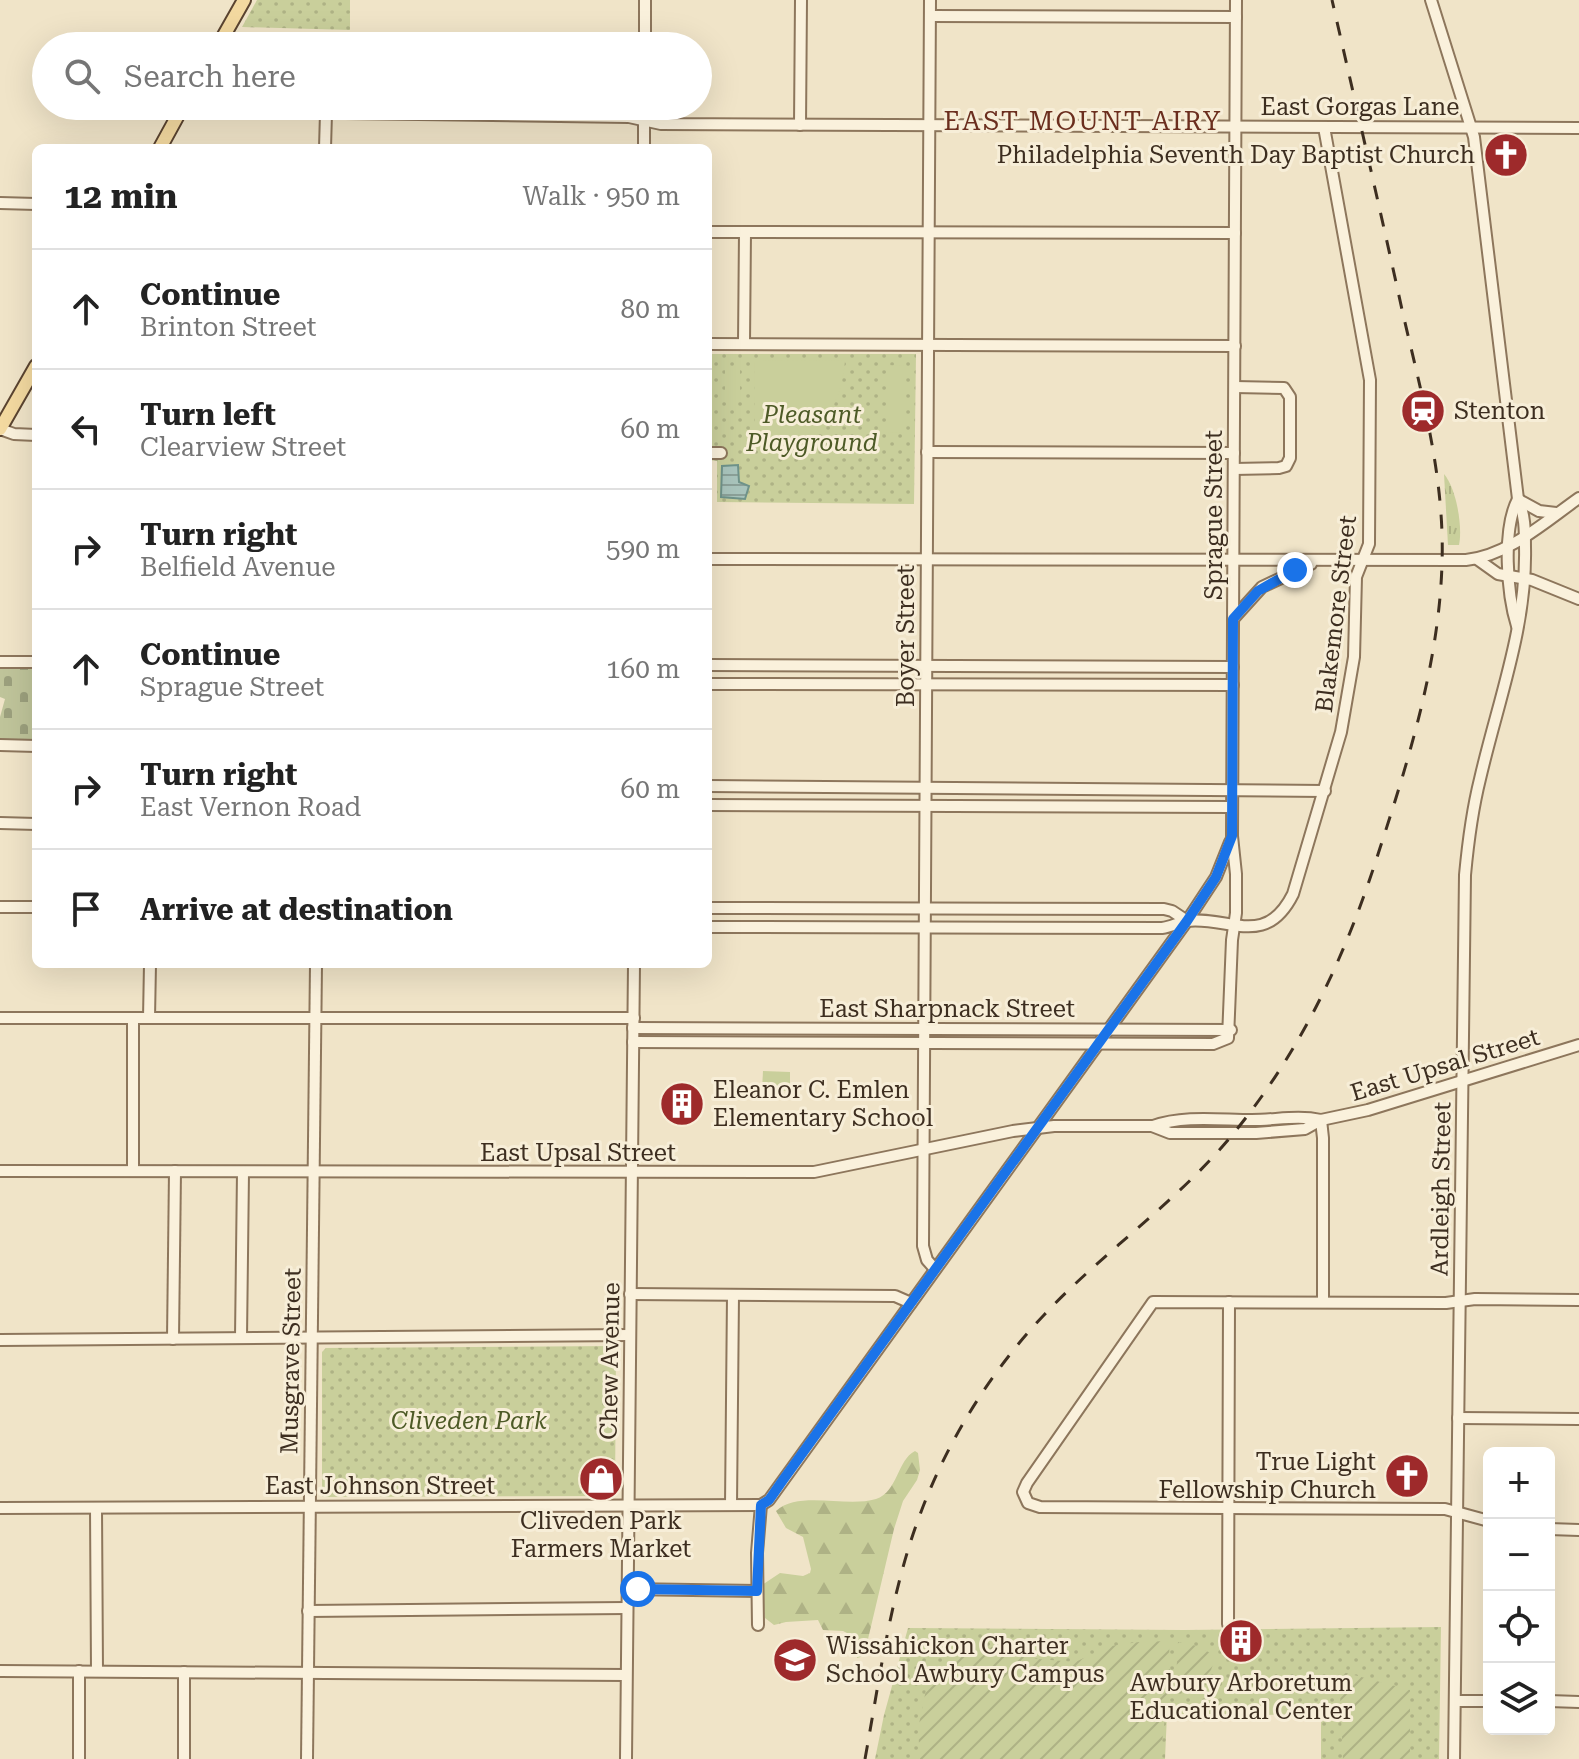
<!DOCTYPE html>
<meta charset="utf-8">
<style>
body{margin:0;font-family:"Roboto Serif",serif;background:#f6f6f6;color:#222}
.controls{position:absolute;right:24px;bottom:24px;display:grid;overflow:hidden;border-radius:12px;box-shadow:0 8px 32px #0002}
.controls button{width:72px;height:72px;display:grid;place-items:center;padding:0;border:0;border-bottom:2px solid #e0e0e0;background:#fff;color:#222;font:40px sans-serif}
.stop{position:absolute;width:24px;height:24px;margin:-18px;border:6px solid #1a73e8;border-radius:50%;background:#fff}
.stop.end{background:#1a73e8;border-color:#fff;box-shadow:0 2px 8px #0008}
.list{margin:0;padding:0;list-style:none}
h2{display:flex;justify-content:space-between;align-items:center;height:104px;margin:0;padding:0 32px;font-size:34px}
h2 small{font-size:26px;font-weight:400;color:#767676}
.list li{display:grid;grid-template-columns:52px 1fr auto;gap:24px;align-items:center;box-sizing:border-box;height:120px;padding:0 32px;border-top:2px solid #e0e0e0}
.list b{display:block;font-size:30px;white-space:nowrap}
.list p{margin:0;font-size:26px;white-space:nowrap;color:#767676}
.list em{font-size:26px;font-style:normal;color:#767676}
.icon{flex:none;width:44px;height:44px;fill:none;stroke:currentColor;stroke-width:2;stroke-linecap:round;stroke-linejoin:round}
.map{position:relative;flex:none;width:1579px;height:1759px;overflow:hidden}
.search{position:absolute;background:#fff;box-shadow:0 8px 32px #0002;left:32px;top:32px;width:680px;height:88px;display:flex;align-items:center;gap:20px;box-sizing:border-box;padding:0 28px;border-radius:44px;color:#767676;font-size:30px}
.panel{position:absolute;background:#fff;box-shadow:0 8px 32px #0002;left:32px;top:144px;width:680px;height:824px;border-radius:12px}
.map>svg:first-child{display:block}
.grass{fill:url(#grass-tufts)}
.forest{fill:url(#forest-firs)}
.cemetery{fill:url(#cemetery-stones)}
.park{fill:url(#park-dots)}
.garden{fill:url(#garden-furrows)}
.pitch{fill:#c9cf9b}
.water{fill:url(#water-rules);stroke:#6f938a;stroke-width:2}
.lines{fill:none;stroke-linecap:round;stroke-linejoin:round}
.minor-casing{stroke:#8d765c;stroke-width:14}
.major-casing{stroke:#5b4430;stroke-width:16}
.minor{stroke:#faf1dc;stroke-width:10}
.major{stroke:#f3d9a0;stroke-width:12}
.rail{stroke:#3d2e20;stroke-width:3;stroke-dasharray:14 14;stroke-linecap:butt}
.route{stroke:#1a73e8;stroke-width:10}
.labels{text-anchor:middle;stroke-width:6;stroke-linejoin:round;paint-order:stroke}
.street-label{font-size:24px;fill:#3d2e20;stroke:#f7eed8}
.poi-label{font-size:24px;fill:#3d2e20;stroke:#f7eed8;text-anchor:start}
.park-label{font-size:24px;font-style:italic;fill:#4d5a26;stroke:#f7eed8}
.neighbourhood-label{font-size:26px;letter-spacing:2px;fill:#6b2e1e;stroke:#f7eed8}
</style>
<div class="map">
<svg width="1579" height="1759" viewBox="0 0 1579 1759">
<defs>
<pattern id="grass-tufts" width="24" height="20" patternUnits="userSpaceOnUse" patternTransform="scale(2)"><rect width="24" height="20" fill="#c9cf9b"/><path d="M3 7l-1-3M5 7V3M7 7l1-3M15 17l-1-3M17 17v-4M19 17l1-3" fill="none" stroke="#aeb285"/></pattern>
<pattern id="forest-firs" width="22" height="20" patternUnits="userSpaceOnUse" patternTransform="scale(2)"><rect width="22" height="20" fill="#c9cf9b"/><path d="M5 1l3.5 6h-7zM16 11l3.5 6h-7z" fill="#aeb285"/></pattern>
<pattern id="cemetery-stones" width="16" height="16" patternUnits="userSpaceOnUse" patternTransform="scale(2)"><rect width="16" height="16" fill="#bfc49a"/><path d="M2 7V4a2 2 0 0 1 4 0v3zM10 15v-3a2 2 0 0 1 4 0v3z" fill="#9ca07d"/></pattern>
<pattern id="park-dots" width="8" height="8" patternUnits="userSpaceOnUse" patternTransform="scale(2)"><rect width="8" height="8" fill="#c9cf9b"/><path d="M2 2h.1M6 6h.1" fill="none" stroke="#aeb285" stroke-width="1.8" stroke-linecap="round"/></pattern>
<pattern id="garden-furrows" width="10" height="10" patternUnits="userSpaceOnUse" patternTransform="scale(2)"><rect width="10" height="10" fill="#c9cf9b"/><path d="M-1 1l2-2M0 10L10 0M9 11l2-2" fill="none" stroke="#aeb285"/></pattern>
<pattern id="water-rules" width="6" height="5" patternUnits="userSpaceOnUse" patternTransform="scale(2)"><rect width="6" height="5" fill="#a9c4bc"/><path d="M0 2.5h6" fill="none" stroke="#8ba098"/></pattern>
</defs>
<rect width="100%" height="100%" fill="#f0e4c8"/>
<path class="grass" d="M1444 474C1456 488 1463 526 1459 545H1448Z"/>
<path class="forest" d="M915 1451 918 1453 920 1470 917 1480 903 1501 894 1529 864 1656 857 1658 855 1637 843 1631 823 1630 818 1620 786 1622 774 1625 765 1618 762 1585 780 1573 803 1576 810 1573 811 1569 803 1537 786 1528 776 1511C799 1490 846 1508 876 1499 898 1492 897 1460 915 1451Z"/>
<path class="cemetery" d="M0 666 36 667V740H0V717L5 699 0 697Z"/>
<g class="park">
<path d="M257 0H350V30L242 27Z"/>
<path d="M708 354H916L914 504 717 502V461L708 460Z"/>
<path d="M616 1346 615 1496 322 1497V1352L326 1348Z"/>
<path d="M1441 1627 1439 1759H1321V1715L1167 1714 1165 1759H875L884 1715 908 1628 1184 1630Z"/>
</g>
<g class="garden">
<path d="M1169 1641 1170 1677 1161 1750 1157 1759H920L918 1729 928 1680 952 1651 989 1646 1026 1658 1075 1662 1111 1646 1139 1642Z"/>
<path d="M1178 1642 1197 1646 1216 1656 1211 1670 1201 1682 1186 1683 1176 1680Z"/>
<path d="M1339 1671 1410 1690V1759H1343Z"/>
</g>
<g class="pitch">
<path d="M754 360 845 361C840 415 813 448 755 449Z"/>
<path d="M886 365 906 366V433L886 432Z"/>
<rect x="725" y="369" width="15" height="33"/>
<path d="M763 1071 790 1072V1091L762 1090Z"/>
</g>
<path class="water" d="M738 465 739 482 749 486 745 499 721 497 722 466Z"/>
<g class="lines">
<g class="minor-casing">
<g id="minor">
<path d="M930 0 923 1246 927 1260 935 1269"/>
<path d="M1431 0 1474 137 1518 499C1525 515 1525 530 1525 547 1527 627 1498 701 1480 779 1472 811 1468 843 1465 875L1454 1759"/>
<path d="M930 16 1236 17"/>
<path d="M645 46V0"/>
<path d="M183 106 204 111 629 117 661 124 1579 128"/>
<path d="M800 125 801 0"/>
<path d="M325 148 326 113"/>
<path d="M644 148V106"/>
<path d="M0 203 36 204"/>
<path d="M708 232 1235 233"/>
<path d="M708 344 1235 346"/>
<path d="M744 344 745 232"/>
<path d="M0 429 14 434 36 435"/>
<path d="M927 452 1234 453"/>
<path d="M708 453H721"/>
<path d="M1234 469 1279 468 1286 466 1290 458V397L1284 388 1235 387"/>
<path d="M1519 500 1539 511 1556 513"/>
<path d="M708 559 1466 560C1508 556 1546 521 1579 498"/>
<path d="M1477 559 1498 574 1532 580 1579 599"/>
<path d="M1233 619 1262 587 1311 564"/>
<path d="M1517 626C1507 594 1502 529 1518 499"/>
<path d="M0 662H36"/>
<path d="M708 665 1233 667"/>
<path d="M708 684 1233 685"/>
<path d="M0 745 36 746"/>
<path d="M708 786 1325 791"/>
<path d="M708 805 1232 807"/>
<path d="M0 823 36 824"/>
<path d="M0 907H36"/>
<path d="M708 908 1164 909 1172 911 1187 921"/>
<path d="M708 927 1162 928C1170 927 1178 923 1186 921 1228 915 1265 950 1293 894L1341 732 1354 657 1356 577 1369 544 1370 380 1324 127"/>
<path d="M0 1018H634"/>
<path d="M149 1018 150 964"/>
<path d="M633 1028 1231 1030"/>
<path d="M633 1042 1213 1044 1228 1038 1232 940 1236 913V874L1232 836 1236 0"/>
<path d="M1321 1120 1323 1138V1302"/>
<path d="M1153 1126C1184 1115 1220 1120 1252 1120 1276 1120 1298 1115 1321 1120"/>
<path d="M0 1171 814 1172 1013 1131 1054 1126H1152L1170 1133H1256L1305 1129 1321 1120 1368 1110 1579 1045"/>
<path d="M133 1171V1018"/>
<path d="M630 1294 895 1296 911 1303"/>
<path d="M241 1338 243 1172"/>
<path d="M173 1339 175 1171"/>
<path d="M0 1340 630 1335"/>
<path d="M1458 1418 1579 1419"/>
<path d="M731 1505 733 1295"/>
<path d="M761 1505 769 1500 1187 921 1216 877 1230 842"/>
<path d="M0 1508 761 1505"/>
<path d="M96 1508 97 1671"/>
<path d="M1489 1521 1445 1509 1040 1507 1028 1503 1023 1492 1027 1483 1153 1302 1446 1303 1475 1299 1579 1300"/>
<path d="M1549 1529 1579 1530"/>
<path d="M627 1589 757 1591"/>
<path d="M308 1611 627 1608"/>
<path d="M1228 1624 1229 1302"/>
<path d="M758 1625 757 1553 761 1505"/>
<path d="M0 1671 626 1675"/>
<path d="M1455 1701H1489"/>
<path d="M1549 1701 1579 1702"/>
<path d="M79 1759V1671"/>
<path d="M184 1759V1672"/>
<path d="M307 1759 316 964"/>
<path d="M626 1759 634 964"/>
</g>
</g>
<g class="major-casing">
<g id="major">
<path d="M218 46 244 0"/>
<path d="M160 148 183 106"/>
<path d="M0 429 36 366"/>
</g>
</g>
<use href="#minor" class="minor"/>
<use href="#major" class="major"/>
<path class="rail" d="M865 1759C880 1677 891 1590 921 1512 948 1440 991 1371 1044 1315 1102 1253 1173 1205 1228 1140 1301 1053 1346 956 1380 848 1410 756 1439 661 1442 564 1445 478 1422 396 1403 314 1380 209 1356 105 1332 0"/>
</g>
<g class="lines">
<path class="route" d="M638 1589 757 1591 761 1505 769 1500 783 1480 1187 921 1216 877 1232 836 1233 619 1258 591 1295 570"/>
</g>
<defs>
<g id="church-disc" transform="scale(2.3)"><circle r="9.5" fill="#9e2a2b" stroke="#f7eed8"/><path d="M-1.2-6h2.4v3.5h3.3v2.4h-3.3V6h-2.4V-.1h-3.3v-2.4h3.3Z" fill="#fff"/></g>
<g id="station-disc" transform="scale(2.3)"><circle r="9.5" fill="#9e2a2b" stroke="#f7eed8"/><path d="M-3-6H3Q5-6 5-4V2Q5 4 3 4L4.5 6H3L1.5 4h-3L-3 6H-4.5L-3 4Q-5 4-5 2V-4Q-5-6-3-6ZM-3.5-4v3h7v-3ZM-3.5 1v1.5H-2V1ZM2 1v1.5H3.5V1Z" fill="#fff"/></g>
<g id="building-disc" transform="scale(2.3)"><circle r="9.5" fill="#9e2a2b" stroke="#f7eed8"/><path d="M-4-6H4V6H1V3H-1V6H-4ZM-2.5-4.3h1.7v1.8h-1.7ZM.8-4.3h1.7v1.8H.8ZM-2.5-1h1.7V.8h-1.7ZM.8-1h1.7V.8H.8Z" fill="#fff"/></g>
<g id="shop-disc" transform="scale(2.3)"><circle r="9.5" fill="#9e2a2b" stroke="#f7eed8"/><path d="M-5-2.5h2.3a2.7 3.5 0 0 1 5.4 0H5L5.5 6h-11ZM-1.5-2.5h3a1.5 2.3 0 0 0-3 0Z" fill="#fff"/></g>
<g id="school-disc" transform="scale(2.3)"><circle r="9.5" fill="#9e2a2b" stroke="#f7eed8"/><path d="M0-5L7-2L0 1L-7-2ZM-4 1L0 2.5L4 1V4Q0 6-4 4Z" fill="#fff"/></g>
</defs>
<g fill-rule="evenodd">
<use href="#church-disc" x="1506" y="155"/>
<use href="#station-disc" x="1423" y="411"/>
<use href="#building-disc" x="682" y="1104"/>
<use href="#church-disc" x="1407" y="1476"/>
<use href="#shop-disc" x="601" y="1479"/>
<use href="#building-disc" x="1241" y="1641"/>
<use href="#school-disc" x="795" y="1660"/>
</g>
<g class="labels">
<g class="street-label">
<text x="1360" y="115">East Gorgas Lane</text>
<text transform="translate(1214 515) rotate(-90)" y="8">Sprague Street</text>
<text transform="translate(1336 614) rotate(-83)" y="8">Blakemore Street</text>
<text transform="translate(906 636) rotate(-90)" y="8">Boyer Street</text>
<text x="947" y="1017">East Sharpnack Street</text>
<text transform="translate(1445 1065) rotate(-17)" y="8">East Upsal Street</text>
<text x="578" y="1161">East Upsal Street</text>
<text transform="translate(1441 1189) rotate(-89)" y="8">Ardleigh Street</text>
<text transform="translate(291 1361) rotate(-89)" y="8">Musgrave Street</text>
<text transform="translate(610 1361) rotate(-89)" y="8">Chew Avenue</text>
<text x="380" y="1494">East Johnson Street</text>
</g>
<g class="poi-label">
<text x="1475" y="163" text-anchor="end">Philadelphia Seventh Day Baptist Church</text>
<text x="1454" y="419">Stenton</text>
<text x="713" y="1098">Eleanor C. Emlen<tspan x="713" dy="28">Elementary School</tspan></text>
<text x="1376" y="1470" text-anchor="end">True Light<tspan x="1376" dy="28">Fellowship Church</tspan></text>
<text x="601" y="1529" text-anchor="middle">Cliveden Park<tspan x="601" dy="28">Farmers Market</tspan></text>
<text x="826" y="1654">Wissahickon Charter<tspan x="826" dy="28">School Awbury Campus</tspan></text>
<text x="1241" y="1691" text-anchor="middle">Awbury Arboretum<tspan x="1241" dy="28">Educational Center</tspan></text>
</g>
<g class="park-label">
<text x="812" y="423">Pleasant<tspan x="812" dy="28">Playground</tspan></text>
<text x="469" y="1429">Cliveden Park</text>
</g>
<g class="neighbourhood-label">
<text x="1083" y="130">EAST MOUNT AIRY</text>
</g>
</g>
</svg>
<div class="controls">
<button>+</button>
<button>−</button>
<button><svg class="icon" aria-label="locate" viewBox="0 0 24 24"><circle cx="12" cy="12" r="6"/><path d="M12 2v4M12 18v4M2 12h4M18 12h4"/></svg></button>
<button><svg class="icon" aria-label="layers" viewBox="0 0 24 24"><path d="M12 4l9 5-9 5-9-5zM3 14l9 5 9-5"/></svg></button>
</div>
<div class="stop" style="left:638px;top:1589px"></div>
<div class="stop end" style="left:1295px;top:570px"></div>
<div class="search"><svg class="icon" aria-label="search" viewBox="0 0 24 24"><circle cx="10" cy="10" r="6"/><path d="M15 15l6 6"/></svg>Search here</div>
<section class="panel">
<h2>12 min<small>Walk · 950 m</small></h2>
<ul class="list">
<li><svg class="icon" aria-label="ahead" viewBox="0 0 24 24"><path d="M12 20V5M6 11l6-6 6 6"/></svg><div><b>Continue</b><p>Brinton Street</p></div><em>80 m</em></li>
<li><svg class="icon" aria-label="left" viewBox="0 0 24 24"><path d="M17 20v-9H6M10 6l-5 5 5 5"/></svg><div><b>Turn left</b><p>Clearview Street</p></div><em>60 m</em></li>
<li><svg class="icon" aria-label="right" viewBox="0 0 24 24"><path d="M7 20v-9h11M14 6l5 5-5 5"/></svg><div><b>Turn right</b><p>Belfield Avenue</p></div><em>590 m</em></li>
<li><svg class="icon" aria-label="ahead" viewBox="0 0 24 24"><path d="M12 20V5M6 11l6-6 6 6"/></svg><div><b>Continue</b><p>Sprague Street</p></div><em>160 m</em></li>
<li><svg class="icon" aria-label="right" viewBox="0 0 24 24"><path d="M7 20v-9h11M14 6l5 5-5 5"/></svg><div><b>Turn right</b><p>East Vernon Road</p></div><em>60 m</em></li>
<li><svg class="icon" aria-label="arrive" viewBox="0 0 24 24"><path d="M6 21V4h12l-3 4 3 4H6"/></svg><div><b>Arrive at destination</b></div></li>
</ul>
</section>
</div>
